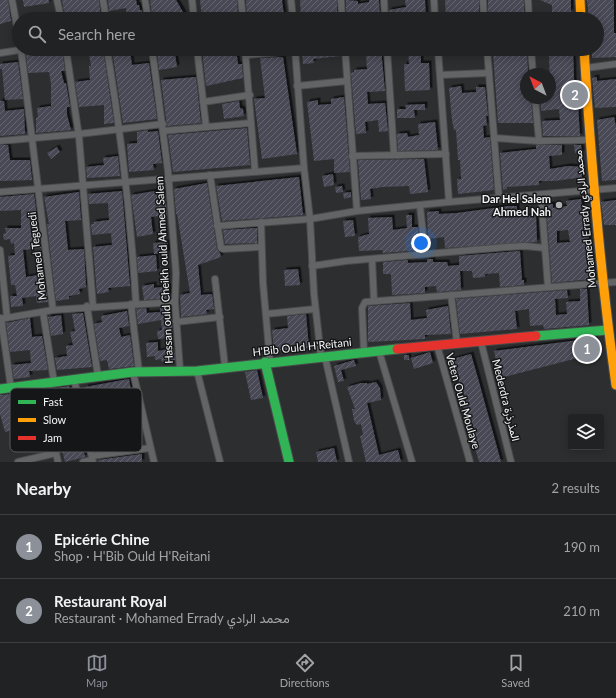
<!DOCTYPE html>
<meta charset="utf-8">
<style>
body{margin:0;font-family:Lato,Vazirmatn,sans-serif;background:#2d2f31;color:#f1f3f6}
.controls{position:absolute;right:12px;bottom:12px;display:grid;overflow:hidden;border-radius:4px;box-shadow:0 2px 10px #0003}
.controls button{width:36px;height:36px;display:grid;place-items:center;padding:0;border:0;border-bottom:1px solid #3e3f41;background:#212224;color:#f1f3f6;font:20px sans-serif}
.compass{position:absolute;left:520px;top:68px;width:36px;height:36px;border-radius:50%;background:#212224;box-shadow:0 2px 10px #0003;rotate:318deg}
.you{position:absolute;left:421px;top:243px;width:14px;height:14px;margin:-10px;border:3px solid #fff;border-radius:50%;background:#1a73e8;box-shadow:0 0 0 6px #1a73e833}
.badge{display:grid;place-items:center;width:26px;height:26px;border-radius:50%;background:#8c9099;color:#fff;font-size:13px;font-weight:700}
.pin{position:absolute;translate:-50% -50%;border:2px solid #fff;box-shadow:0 1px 4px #0006}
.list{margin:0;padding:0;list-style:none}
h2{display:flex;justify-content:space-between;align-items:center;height:52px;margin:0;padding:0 16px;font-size:17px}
h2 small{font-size:13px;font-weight:400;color:#a2a4a6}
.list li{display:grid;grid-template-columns:26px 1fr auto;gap:12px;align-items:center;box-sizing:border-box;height:64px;padding:0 16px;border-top:1px solid #3e3f41}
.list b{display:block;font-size:15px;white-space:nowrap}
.list p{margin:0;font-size:13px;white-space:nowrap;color:#a2a4a6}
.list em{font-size:13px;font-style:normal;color:#a2a4a6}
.icon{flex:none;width:22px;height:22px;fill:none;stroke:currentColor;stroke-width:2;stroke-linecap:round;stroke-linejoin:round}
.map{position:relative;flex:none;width:616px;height:462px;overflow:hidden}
.search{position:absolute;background:#212224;box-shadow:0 2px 10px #0003;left:12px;right:12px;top:12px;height:44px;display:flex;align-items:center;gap:10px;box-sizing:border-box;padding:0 14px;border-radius:22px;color:#a2a4a6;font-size:15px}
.sheet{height:180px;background:#212224}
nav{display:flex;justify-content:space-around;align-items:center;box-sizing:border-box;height:56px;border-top:1px solid #3e3f41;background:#212224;font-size:11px;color:#a2a4a6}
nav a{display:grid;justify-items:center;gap:2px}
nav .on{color:#8c9099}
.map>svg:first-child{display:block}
.building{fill:url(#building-hatch);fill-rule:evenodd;filter:url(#shadow)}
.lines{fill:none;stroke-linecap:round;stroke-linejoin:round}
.street-casing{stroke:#4a4b4c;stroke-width:8}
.fast-casing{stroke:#4a4b4c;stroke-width:11}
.slow-casing{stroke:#4a4b4c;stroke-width:11}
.jam-casing{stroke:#4a4b4c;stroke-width:11}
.street{stroke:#626465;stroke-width:6}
.fast{stroke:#30b455;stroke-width:9}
.slow{stroke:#ff9f0a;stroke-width:9}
.jam{stroke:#e5322d;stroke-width:9}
.poi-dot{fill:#adafb1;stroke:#151617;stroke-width:1.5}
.labels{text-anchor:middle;stroke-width:3;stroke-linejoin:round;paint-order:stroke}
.poi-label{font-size:11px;font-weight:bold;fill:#f2f4f6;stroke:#151617;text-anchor:end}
.street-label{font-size:11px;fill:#f2f4f6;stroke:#151617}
.key{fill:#151617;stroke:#57595a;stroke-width:1}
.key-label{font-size:11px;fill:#f2f4f6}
</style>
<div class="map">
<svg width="616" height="462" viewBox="0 0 616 462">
<defs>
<pattern id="building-hatch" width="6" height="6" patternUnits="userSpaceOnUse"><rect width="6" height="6" fill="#484a56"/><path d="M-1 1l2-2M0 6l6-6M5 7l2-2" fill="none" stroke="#63656f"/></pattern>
<filter id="shadow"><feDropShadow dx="2.5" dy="-2.5" stdDeviation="0" flood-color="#0009"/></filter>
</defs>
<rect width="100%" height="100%" fill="#2c2e30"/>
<g class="building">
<path d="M0 0H8L11 21 0 24Z"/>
<path d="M23 0H49V3L24 7Z"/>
<path d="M62 0H99L101 19H65Z"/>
<path d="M108 0H136L137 5H139L140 10H142L143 19H127L126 8 109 11Z"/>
<path d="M150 0H176L187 19H167L163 14 152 15Z"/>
<path d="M200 0H237L238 19H202Z"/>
<path d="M246 0H282L284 16 269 17V19H259V17L247 19Z"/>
<path d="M300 0H337V19H301Z"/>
<path d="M346 0 358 1V4L369 2V0H379L380 18 372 19V15L357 17V19H346Z"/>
<path d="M405 0H425L426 19H408V16L389 19V10L406 7Z"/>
<path d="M445 0H479V19H446Z"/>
<path d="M488 0H524V14L514 13V18L508 19H488Z"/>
<path d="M540 0H571V12H559V19H552V5Z"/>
<path d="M587 0H614V33H616V57L592 58V49H597V18H589Z"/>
<path d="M62 49 65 71H61L64 83H66L70 107H67V115L71 130 36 133V118L38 117 37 108 51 106V84L49 72 28 73 26 54 30 50Z"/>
<path d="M71 49H103L114 123 104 124V105L79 107 75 82 90 80 89 66H91L89 55 72 56Z"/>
<path d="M112 49H130L132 65 149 63 157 119 123 123Z"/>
<path d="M157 49H188V53L175 54 177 67 159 70Z"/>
<path d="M202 49H236L238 64H242L243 78 206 86Z"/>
<path d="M302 49H341V56L313 59 314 63 303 64Z"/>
<path d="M350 49H381L385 91 367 92 368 104 385 103 388 131 379 132 378 120 365 122 366 133 356 134 351 73 354 72V70L367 69 366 54 350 55Z"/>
<path d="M408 49H421V63H429L430 90 405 91 404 64H409Z"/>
<path d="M447 49H480V55L447 56Z"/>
<path d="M512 49H527L528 74H526V98H531L533 123H498L493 53Z"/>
<path d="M536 49H554L555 54H565V51L573 50 575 106 578 105 580 136H543L542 121 560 120 559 109 541 111 540 98H550L549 52 536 54Z"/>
<path d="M283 57 297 154 262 159 254 99 265 98 260 58Z"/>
<path d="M18 62 23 99 5 100 2 69H0V64Z"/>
<path d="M196 77 201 123 167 126 161 80Z"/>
<path d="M597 77V81L616 79V107L595 108 592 78Z"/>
<path d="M461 86 462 93 476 92V87H485L488 116H486L487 125 483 126 484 138 490 137 494 190 458 194 457 179H461L460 160H458L456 130H454L452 120 449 88Z"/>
<path d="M344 97 350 172 334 173V159L314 161 307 102 318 100V105L331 104V99Z"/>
<path d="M0 101H4L5 111 24 109 25 134 0 136Z"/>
<path d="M239 101 240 108 243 109 244 116 224 119 222 104Z"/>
<path d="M425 104V110H414L415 118H397V109H406L405 105Z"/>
<path d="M614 117 616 127V180L602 181 597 120Z"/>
<path d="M435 122 438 150 398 151 397 134 407 133 408 137 419 135 418 124Z"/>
<path d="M247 128 250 165 173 172 168 135Z"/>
<path d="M148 130V132L158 131 162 163 153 164 154 170 129 172 127 144 137 143V132Z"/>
<path d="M0 145H8L10 160H30L32 180 0 181Z"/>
<path d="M536 145H562V155L549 156 550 169 568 166 582 167V181H577V178L554 181H539V185L507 187V189L503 190 500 153 536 149Z"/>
<path d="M574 145H581L582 153H575Z"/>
<path d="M57 147 60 152 51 159 47 153Z"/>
<path d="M118 156 120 176 87 178 86 167 104 165 103 158Z"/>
<path d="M424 159 428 192 410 194 409 186 382 187 370 189 371 199 361 200 358 160Z"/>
<path d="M333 174 334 185 324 187 322 176Z"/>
<path d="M299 177 303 215 222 221 216 186Z"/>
<path d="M207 183 217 249 220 253 221 257 198 265 201 295 212 294 214 309 206 310 207 314 181 317 180 295 190 293 177 214H176L174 189Z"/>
<path d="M342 186 343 192 336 193 335 187Z"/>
<path d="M122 191 130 286 108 288 109 292 97 294 93 247 112 245 111 233 92 235 91 224H94L93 222 109 220 108 203 89 204 88 194Z"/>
<path d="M155 191H165L167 215 151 217 153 234 137 237 131 195Z"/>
<path d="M79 192 81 220 65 221 68 250 84 249 86 287 79 289 80 294 69 296V299L56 301 47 224H49L44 197Z"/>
<path d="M351 192V197L344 199 343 193Z"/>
<path d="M34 194 41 248 23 250 26 277 44 274 48 302 37 303 36 296 22 298 23 306 11 307 10 296H17L15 285H11L8 256 15 255 14 243 11 244 10 239 4 240 3 234 6 233 5 228H21V210L0 211V197Z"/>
<path d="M581 199 585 229H587L589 240 588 252H589L591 279 552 283 546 204H553V208L567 206 566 201ZM568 230 570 242 557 243V231Z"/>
<path d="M616 200V225H604L601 202Z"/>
<path d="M509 206H517V217L536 215 537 242 445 248 444 237 428 239 427 212 439 211V214L457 213Z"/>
<path d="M406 215H412V227H418L420 250 383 253 382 250 359 251 358 237 369 234 368 218 392 217 393 230 407 228Z"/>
<path d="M353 220 355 236 345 237 343 221Z"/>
<path d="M257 228V243L225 244 223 230Z"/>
<path d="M168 242V253L154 254 153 243Z"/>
<path d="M520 251 522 280H524V285L500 287 499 273 485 274V277L473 278 472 271H460L461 290 437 292 436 286 425 287V293L392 295 391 274H383V262L408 260V263L427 262V259H433V262H447L448 266 459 265V256Z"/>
<path d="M156 255 157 271 138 273 137 257Z"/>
<path d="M298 269 300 285 285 286 284 270Z"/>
<path d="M154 284V288L169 286 171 298 144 300 142 286Z"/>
<path d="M580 289H587L589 325 544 329 543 325 530 326 529 309 515 311 517 329 460 334 456 299 567 290 568 298 555 299 556 315 567 314 566 302 580 301Z"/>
<path d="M410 303 411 320 427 318 426 310 448 306 451 334 425 335V339L368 342V306Z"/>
<path d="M171 307 173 337 158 339 157 331 162 330 161 320 138 324 136 309 146 308 147 313 160 312V308Z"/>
<path d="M127 311 129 326 119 328 121 337 130 335 134 366 109 369 107 360 100 361 94 324 102 322 101 316Z"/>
<path d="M83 313 92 367 57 370 55 358 67 356 66 346 73 345 70 332 75 331 72 314Z"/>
<path d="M306 314 309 348 274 351 272 330 288 328 287 316Z"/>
<path d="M61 315 63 334 51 336 48 317Z"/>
<path d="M30 318 32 337 42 336 48 370 29 371 30 377 14 379 12 365 31 363 30 350 10 352 6 323Z"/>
<path d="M595 338 597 353 500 378 494 351Z"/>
<path d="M158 342V351L174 348 175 360 162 362 161 359 155 360V356L147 357 146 343Z"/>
<path d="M430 352 433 363 414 369 411 358Z"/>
<path d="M471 354 479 382 501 462H479L458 388H461L455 367 452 368 449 360Z"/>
<rect x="404" y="355" width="5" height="5"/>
<path d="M354 360 356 366 341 370 344 381 338 382 334 366Z"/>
<path d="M257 370 263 398 251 400 245 372Z"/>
<path d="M129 379 140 445 96 451 85 387Z"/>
<path d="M376 382 380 388 381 400 367 403 379 455 398 450 401 462H366L360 436 363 435 361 424 357 425 354 421 352 409H355L347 387 361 383H367V384Z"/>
<path d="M69 386 85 457 65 462 52 406 60 404 58 396 50 398 48 390Z"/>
<path d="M13 394 18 415 39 409 44 430 24 435 22 427 5 432 0 414V395Z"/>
<path d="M334 448 337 462H318L316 452Z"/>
<path d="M142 454V462H98V460Z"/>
</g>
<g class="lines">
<g class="street-casing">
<g id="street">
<path d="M12 0 19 37"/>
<path d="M57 0 61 19"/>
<path d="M103 0 106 19"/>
<path d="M145 0 148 19"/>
<path d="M192 0 194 19"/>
<path d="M241 0 243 19"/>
<path d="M291 0 293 19"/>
<path d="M341 0 342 19"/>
<path d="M384 0 385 19"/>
<path d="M434 0 435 19"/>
<path d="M483 0 484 19"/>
<path d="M528 0 529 19"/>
<path d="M66 49 79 137 93 306"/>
<path d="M107 49C121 133 131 219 136 304"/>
<path d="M152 49 168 171 176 273 175 302 180 370"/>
<path d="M197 49 206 126"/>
<path d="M245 49 255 171"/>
<path d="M295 49 304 168 310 219 314 294 321 357"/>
<path d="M345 49 357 211"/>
<path d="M387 49 394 155"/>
<path d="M438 49 449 202"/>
<path d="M487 49 499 199"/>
<path d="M531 49 533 74"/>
<path d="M0 53 26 49"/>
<path d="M246 55 296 51"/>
<path d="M586 68 616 64"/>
<path d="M440 75 489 73"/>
<path d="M297 86 347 81"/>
<path d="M535 98 539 141"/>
<path d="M203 102 250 95"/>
<path d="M163 131 251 123"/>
<path d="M494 138 539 141 589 140"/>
<path d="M0 141 79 134 163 124"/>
<path d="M352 156 446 154"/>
<path d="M210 175 221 248 223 249 261 247"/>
<path d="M0 192 304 168"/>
<path d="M541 195 548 287"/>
<path d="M420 206 425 253"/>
<path d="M261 222 263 283 270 362"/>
<path d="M217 226 310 219 357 211 449 202 616 188"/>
<path d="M0 250 7 317"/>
<path d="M372 259 374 301"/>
<path d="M312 266 346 261 507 247 525 246 545 248"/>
<path d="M215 279 225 367"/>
<path d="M451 295 457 343"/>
<path d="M131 304 139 372"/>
<path d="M87 306 98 376"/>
<path d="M53 310 175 302"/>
<path d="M43 312 54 382"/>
<path d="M266 314 315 309"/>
<path d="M1 318 11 388"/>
<path d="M0 319 53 310 21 49"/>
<path d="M176 322 220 317"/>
<path d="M481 342 511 462"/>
<path d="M437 345 470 462"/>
<path d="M379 351 412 462"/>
<path d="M364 352 362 308 365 302 616 282"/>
<path d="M325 357 349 462"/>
<path d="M197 371 220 462"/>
<path d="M133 372 154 462"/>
<path d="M74 379 93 462"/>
<path d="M41 385 58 462"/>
<path d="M92 456 150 448"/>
<path d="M18 462 56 453"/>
<path d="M83 462 92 460"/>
</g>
</g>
<g class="fast-casing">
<g id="fast">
<path d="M536 336 608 330"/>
<path d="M265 362 289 462"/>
<path d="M0 389 133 372 197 371 397 349"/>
</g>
</g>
<g class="slow-casing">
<g id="slow">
<path d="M580 0 581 19"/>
<path d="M584 49C591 161 600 274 616 385"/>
</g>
</g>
<g class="jam-casing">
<path id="jam" d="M397 349 536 336"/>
</g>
<use href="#street" class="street"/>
<use href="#fast" class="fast"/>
<use href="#slow" class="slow"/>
<use href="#jam" class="jam"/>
</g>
<circle class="poi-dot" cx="559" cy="205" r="4"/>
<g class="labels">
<g class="poi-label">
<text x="551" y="203">Dar Hel Salem<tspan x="551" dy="13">Ahmed Nah</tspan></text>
</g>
<g class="street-label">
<text transform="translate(585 219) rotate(-96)" y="4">Mohamed Errady محمد الرادي</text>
<text transform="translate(37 256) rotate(-97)" y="4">Mohamed Teguedi</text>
<text transform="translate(164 270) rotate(-93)" y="4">Hassan ould Cheikh ould Ahmed Salem</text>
<text transform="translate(302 347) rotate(-6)" y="4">H'Bib Ould H'Reitani</text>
<text transform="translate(506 400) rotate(76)" y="4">Mederdra المذرذرة</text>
<text transform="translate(463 401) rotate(74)" y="4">Veten Ould Moulaye</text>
</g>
</g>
<rect x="10" y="388" width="132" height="64" rx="6" class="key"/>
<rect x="18" y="400" width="18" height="4" fill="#30b455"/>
<rect x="18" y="418" width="18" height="4" fill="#ff9f0a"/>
<rect x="18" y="436" width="18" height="4" fill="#e5322d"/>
<g class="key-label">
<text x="43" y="406">Fast</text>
<text x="43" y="424">Slow</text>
<text x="43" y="442">Jam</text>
</g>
</svg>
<div class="controls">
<button><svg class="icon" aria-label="layers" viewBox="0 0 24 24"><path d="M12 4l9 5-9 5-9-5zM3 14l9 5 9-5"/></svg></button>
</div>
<svg class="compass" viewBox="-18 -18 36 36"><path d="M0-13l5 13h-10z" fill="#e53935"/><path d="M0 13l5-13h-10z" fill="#a2a4a6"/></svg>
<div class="you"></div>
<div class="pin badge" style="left:587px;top:349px">1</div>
<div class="pin badge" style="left:575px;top:95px">2</div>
<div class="search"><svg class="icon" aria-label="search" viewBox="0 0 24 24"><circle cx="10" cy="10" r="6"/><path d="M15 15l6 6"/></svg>Search here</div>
</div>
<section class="sheet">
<h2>Nearby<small>2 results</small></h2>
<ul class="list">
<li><span class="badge">1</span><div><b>Epicérie Chine</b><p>Shop · H'Bib Ould H'Reitani</p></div><em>190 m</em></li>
<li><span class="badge">2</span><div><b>Restaurant Royal</b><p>Restaurant · Mohamed Errady محمد الرادي</p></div><em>210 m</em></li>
</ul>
</section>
<nav>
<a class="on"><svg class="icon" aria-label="map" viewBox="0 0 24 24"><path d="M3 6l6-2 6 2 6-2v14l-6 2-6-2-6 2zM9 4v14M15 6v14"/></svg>Map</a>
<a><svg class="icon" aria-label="directions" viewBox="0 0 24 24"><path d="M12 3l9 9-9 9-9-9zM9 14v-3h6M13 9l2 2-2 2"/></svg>Directions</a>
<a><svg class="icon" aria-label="saved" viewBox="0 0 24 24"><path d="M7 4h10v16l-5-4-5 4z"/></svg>Saved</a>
</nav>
